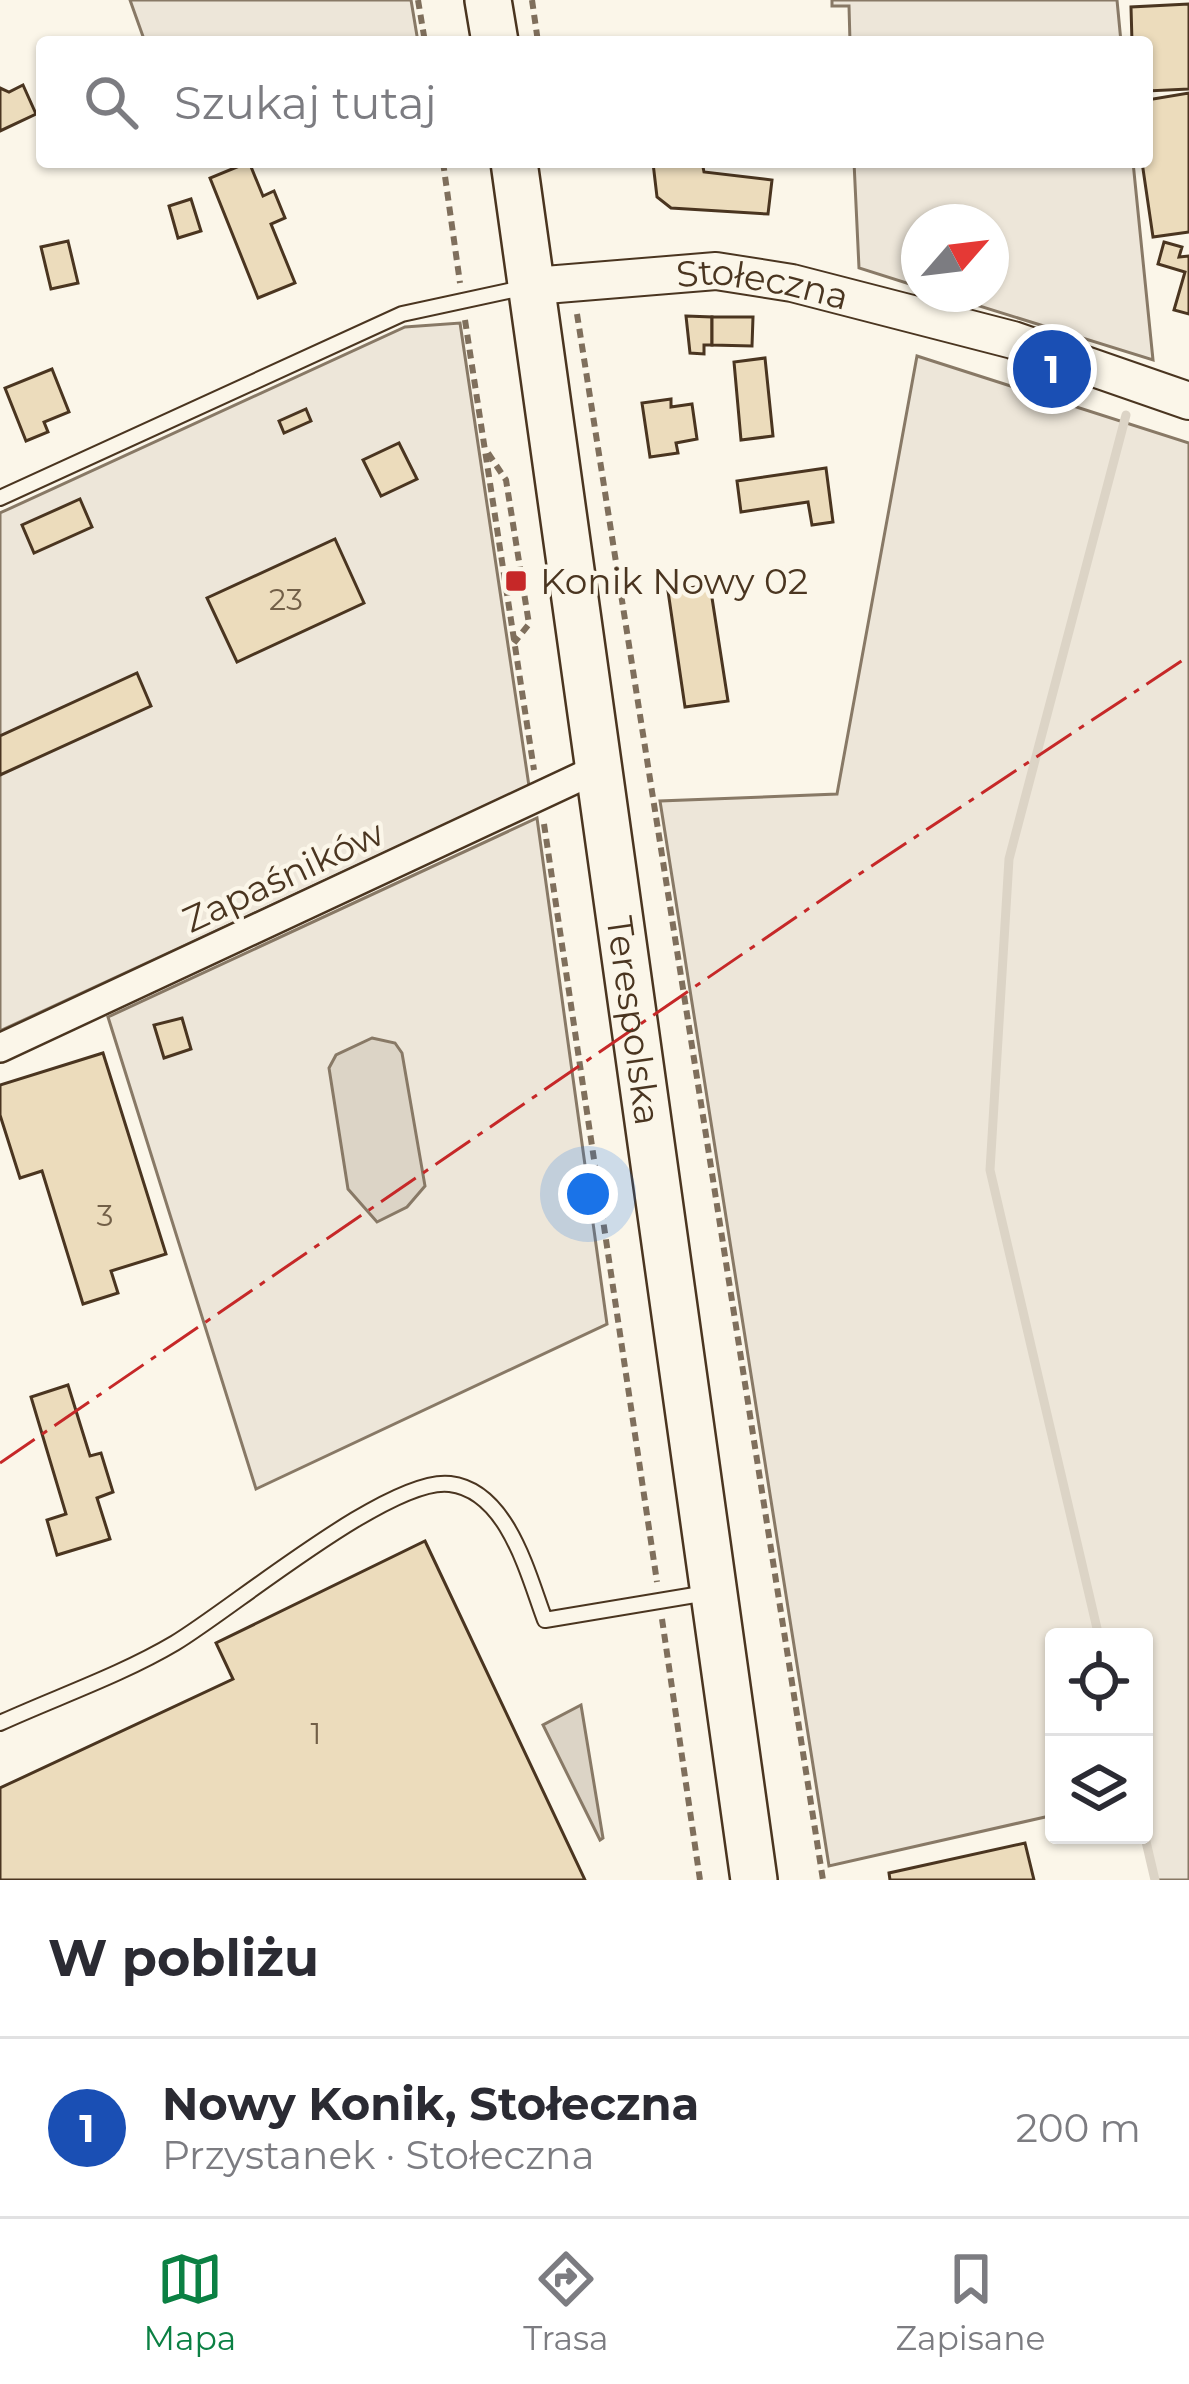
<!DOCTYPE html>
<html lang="pl">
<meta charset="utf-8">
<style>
body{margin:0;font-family:Montserrat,sans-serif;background:#f2f2f3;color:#2b2b33}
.controls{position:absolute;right:36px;bottom:36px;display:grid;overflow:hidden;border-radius:12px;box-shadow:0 3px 9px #0004}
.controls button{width:108px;height:108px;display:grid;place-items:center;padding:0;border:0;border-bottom:3px solid #e1e1e2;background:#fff;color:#2b2b33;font:60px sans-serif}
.compass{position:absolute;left:901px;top:204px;width:108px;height:108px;border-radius:50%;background:#fff;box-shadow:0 3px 9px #0004;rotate:62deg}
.you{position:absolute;left:588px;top:1194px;width:42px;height:42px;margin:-30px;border:9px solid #fff;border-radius:50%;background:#1a73e8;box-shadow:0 0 0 18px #1a73e833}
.badge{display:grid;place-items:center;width:78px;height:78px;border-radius:50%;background:#0b8043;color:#fff;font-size:39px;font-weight:700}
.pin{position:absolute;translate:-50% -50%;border:6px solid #fff;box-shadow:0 3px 12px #0006}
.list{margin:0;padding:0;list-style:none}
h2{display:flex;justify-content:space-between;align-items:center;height:156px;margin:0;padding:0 48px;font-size:51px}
h2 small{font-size:39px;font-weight:400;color:#7c7c81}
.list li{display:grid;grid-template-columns:78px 1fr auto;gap:36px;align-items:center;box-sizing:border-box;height:180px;padding:0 48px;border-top:3px solid #e1e1e2}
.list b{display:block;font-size:45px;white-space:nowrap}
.list p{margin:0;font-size:39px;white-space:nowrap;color:#7c7c81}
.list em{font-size:39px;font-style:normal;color:#7c7c81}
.icon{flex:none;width:66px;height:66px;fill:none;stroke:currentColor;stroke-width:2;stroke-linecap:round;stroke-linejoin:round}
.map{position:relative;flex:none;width:1189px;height:1880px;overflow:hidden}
.search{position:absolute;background:#fff;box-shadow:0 3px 9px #0004;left:36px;right:36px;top:36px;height:132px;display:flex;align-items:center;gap:30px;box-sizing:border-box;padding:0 42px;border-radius:12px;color:#7c7c81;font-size:45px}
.sheet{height:336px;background:#fff}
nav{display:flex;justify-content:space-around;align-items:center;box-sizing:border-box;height:168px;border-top:3px solid #e1e1e2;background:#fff;font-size:33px;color:#7c7c81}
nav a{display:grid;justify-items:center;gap:6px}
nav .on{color:#0b8043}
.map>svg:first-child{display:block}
.green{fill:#ede6d9;stroke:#887966;stroke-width:3}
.water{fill:#dcd4c6;stroke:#887966;stroke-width:3}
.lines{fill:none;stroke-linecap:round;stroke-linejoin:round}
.stream{stroke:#dcd4c6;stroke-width:9}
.building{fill:#ecdcbc;stroke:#4a3520;stroke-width:3}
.service-casing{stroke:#4a3520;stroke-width:18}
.minor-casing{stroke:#4a3520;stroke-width:32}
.tertiary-casing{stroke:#4a3520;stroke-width:40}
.primary-casing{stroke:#4a3520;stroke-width:50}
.path{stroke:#7f6f5c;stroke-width:6;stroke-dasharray:9 6;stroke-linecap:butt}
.service{stroke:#fbf6e9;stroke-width:14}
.minor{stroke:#fbf6e9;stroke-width:27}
.tertiary{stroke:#fbf6e9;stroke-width:36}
.primary{stroke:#fbf6e9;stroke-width:45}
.power{stroke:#c62828;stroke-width:3;stroke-dasharray:42 9 6 9;stroke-linecap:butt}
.poi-dot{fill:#c62828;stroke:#fbf6e9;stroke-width:4.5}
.labels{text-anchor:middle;stroke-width:9;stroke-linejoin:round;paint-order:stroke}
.number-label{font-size:30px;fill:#725f47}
.street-label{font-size:36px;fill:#4a3520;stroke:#fbf6e9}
.poi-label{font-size:36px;fill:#4a3520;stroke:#fbf6e9;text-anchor:start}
</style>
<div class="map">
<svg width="1189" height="1880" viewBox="0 0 1189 1880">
<rect width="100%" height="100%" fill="#fbf6e9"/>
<g class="green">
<path d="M130 0H411L418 42H145Z"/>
<path d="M832 0H1117L1121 42H850L849 6H832Z"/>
<path d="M854 162H1133L1153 360 941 294H991V222H919V287L859 268Z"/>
<path d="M460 323 529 786 0 1031V513L405 327Z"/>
<path d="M917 356 1189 443V1880H1153L1143 1835 1144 1637H1054V1815L829 1866 660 801 837 794Z"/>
<path d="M537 818 607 1324 256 1489 108 1017Z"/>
</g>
<g class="water">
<path d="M372 1038 395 1043 402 1053 425 1186 407 1207 377 1222 348 1189 329 1068 336 1055Z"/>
<path d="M581 1705 603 1838 600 1840 543 1725Z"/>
</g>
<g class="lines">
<g class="stream">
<path d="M1099 1637 990 1170 1009 859 1126 415"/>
<path d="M1144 1833 1155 1880"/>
</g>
</g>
<g class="building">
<path d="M1189 4V89L1147 91V42H1132L1131 7Z"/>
<path d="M23 85 36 114 0 131V88L9 92Z"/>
<path d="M1189 93V232L1153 237 1142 162H1147V100Z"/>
<path d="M249 162 263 196 274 191 285 218 271 224 295 283 258 298 210 178Z"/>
<path d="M702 162 704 172 772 180 768 214 671 208 657 197 653 163Z"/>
<path d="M191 199 201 231 178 238 169 206Z"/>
<path d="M68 241 78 283 51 289 41 247Z"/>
<path d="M1164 242 1182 247 1179 257 1189 256V314L1174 310 1185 272 1158 264Z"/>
<path d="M686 316 712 317V345H704V354L690 353Z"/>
<path d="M712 317H753L752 346 712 345Z"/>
<path d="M765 358 773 436 741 440 734 362Z"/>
<path d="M52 369 69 412 44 422 48 432 26 441 5 388Z"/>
<path d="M671 399V407L692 404 697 439 676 443 678 453 650 457 642 403Z"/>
<path d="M306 409 311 421 284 433 279 421Z"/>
<path d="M399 443 417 479 381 496 363 460Z"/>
<path d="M826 468 833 522 812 525 808 502 741 512 737 481Z"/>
<path d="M80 499 92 527 34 553 22 525Z"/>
<path d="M335 539 364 603 237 662 207 598Z"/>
<path d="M710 585 728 701 685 707 668 591Z"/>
<path d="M137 673 151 706 0 775V736Z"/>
<path d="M182 1018 191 1049 164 1058 154 1025Z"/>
<path d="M103 1053 166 1254 111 1271 118 1293 83 1304 42 1171 20 1178 0 1115V1085Z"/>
<path d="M68 1385 90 1456 101 1453 113 1492 97 1498 110 1539 57 1555 47 1520 66 1514 31 1397Z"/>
<path d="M425 1541 585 1880H0V1788L233 1679 216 1643Z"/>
<path d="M1025 1843 1034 1880H890L889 1873Z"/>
</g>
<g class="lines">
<g class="service-casing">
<g id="service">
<path d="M0 498 402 314 522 288"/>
<path d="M0 1723C57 1697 121 1675 175 1643 232 1609 390 1476 450 1484 508 1491 528 1575 545 1620L707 1593"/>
</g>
</g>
<g class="minor-casing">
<path id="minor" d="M0 1048 597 769"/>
</g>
<g class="tertiary-casing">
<g id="tertiary">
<path id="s1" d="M533 286 716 271 792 283 1013 340 1189 401"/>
</g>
</g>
<g class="primary-casing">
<g id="primary">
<path d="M488 0 495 42"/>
<path id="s2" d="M514 162 754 1880"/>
</g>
</g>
<g class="path">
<path d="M418 0 425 42"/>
<path d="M532 0 538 42"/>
<path d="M443 162 460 283"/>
<path d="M577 314 823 1880"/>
<path d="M465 320 534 770"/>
<path d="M488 453 506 480 529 624 514 643"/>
<path d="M544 824 657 1582"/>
<path d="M662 1619 700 1880"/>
</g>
<use href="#service" class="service"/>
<use href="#minor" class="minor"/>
<use href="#tertiary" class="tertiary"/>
<use href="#primary" class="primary"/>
<path class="power" d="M0 1463 849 881 1189 656"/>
</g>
<rect class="poi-dot" x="504" y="569" width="24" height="24" rx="6"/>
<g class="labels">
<g class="number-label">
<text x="286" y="610">23</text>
<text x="105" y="1226">3</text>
<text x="316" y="1744">1</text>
</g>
<g class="street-label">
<text dy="13" stroke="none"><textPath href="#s1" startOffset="231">Stołeczna</textPath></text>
<text transform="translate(283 876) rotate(-25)" y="13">Zapaśników</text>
<text dy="13" stroke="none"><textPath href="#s2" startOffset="867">Terespolska</textPath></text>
</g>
<g class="poi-label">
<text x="540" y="594">Konik Nowy 02</text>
</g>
</g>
</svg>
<div class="controls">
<button><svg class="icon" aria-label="locate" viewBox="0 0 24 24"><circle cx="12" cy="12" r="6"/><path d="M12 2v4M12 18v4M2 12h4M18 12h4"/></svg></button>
<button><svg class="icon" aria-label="layers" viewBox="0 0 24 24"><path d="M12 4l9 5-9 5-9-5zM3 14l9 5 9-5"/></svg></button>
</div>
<svg class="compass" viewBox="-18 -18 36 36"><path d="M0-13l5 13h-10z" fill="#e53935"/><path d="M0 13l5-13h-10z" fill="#7c7c81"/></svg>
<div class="you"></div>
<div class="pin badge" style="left:1052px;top:369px;background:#1a4fb4">1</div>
<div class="search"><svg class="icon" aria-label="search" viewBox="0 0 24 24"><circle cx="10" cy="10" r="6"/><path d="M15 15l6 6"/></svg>Szukaj tutaj</div>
</div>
<section class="sheet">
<h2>W pobliżu<small></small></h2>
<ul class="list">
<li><span class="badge" style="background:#1a4fb4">1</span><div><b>Nowy Konik, Stołeczna</b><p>Przystanek · Stołeczna</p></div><em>200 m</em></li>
</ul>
</section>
<nav>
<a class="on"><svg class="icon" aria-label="map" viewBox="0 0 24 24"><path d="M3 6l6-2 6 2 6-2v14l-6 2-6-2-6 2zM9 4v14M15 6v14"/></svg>Mapa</a>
<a><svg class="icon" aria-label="directions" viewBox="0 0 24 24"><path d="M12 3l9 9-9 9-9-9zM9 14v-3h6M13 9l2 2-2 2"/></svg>Trasa</a>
<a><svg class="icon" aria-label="saved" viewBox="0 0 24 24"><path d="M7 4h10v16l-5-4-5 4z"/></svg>Zapisane</a>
</nav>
